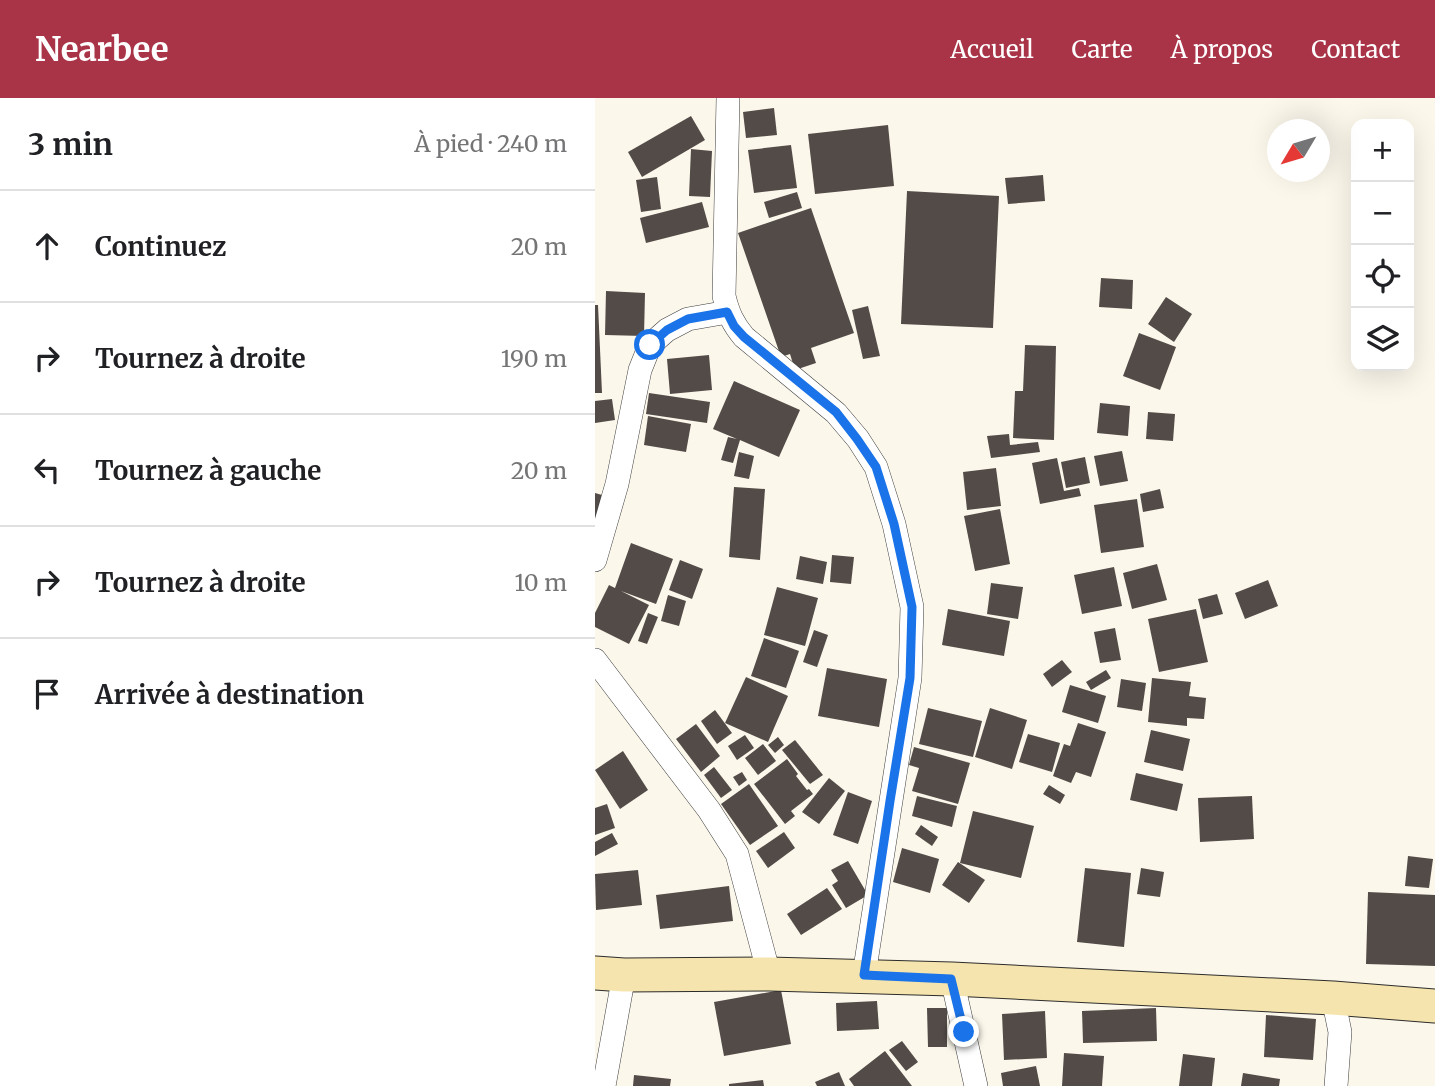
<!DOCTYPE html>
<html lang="fr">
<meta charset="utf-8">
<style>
body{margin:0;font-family:Merriweather,serif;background:#f2f2f2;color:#202124}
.controls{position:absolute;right:21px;top:21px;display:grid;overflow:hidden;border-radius:14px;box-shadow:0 7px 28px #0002}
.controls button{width:63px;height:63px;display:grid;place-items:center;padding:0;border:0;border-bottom:2px solid #e0e0e0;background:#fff;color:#202124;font:35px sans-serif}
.compass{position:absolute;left:672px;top:21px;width:63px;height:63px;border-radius:50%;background:#fff;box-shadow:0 7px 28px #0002;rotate:232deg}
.stop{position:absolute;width:21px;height:21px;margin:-16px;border:5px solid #1a73e8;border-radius:50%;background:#fff}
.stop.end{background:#1a73e8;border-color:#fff;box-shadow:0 2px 7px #0008}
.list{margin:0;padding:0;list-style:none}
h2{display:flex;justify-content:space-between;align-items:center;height:91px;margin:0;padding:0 28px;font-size:30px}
h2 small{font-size:23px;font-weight:400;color:#757577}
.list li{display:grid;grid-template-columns:46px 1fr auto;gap:21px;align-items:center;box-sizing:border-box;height:112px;padding:0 28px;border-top:2px solid #e0e0e0}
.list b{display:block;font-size:26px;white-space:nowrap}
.list em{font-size:23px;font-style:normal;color:#757577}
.icon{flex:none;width:38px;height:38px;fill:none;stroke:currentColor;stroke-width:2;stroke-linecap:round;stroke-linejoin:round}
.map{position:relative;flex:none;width:840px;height:988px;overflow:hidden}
header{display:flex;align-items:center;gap:42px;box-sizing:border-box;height:98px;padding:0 35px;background:#a93448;color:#fff}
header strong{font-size:33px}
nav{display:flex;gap:38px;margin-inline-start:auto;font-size:24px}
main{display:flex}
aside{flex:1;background:#fff}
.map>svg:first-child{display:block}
.building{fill:#524b48}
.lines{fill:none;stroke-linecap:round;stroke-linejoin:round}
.street-casing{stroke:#3d3d3d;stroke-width:24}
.secondary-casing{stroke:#2c2c2c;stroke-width:35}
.street{stroke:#fff;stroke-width:23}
.secondary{stroke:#f5e4ad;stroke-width:33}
.route{stroke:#1a73e8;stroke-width:9}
</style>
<header>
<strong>Nearbee</strong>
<nav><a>Accueil</a><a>Carte</a><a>À propos</a><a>Contact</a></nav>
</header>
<main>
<aside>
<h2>3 min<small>À pied · 240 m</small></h2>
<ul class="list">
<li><svg class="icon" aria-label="ahead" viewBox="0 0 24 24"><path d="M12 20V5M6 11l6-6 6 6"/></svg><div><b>Continuez</b></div><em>20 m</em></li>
<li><svg class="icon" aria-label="right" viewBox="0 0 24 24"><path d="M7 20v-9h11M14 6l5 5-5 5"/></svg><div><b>Tournez à droite</b></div><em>190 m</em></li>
<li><svg class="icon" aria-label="left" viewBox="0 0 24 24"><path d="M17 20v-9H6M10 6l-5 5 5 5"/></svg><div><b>Tournez à gauche</b></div><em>20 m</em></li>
<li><svg class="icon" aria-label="right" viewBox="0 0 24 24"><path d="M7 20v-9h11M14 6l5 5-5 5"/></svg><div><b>Tournez à droite</b></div><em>10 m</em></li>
<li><svg class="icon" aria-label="arrive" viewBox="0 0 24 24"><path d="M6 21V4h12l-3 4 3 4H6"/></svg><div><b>Arrivée à destination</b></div></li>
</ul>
</aside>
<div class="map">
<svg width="840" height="988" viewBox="0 0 840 988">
<rect width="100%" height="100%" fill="#fcf7eb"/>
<g class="building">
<path d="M179 10 182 37 151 40 148 14Z"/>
<path d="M96 18 110 42 47 79 33 54Z"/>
<path d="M293 27 299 88 220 96 213 36Z"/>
<path d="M196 47 202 90 159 95 153 52Z"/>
<path d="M96 51 117 53 115 99 94 98Z"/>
<path d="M448 77 450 103 413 106 410 80Z"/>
<path d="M62 79 66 111 46 114 41 82Z"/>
<path d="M312 93 404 98 398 230 306 226Z"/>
<path d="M202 94 207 110 174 120 169 104Z"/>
<path d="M107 104 114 129 51 145 45 120Z"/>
<path d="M216 110 259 235 216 250 221 265 200 272 195 256 186 259 143 135Z"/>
<path d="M506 180 538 182 537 211 504 209Z"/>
<path d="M11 193 50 195 49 238 10 237Z"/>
<path d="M571 199 597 216 579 244 553 226Z"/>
<path d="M0 207H3L7 295H0Z"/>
<path d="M273 208 285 258 268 261 257 212Z"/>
<path d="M544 235 581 249 565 292 528 278Z"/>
<path d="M430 247 461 248 459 342 418 340 420 293H428Z"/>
<path d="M114 257 117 292 75 296 72 261Z"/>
<path d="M139 283 205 312 184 359 145 342 138 365 126 362 133 339 142 341 118 331Z"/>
<path d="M54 295 115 304 112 325 51 316Z"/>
<path d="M17 301 20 322 0 325V303Z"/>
<path d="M505 305 535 308 533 338 502 335Z"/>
<path d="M553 314 580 316 578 343 551 341Z"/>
<path d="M53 318 96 326 91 354 49 347Z"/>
<path d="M414 336 415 347 443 344 445 354 396 360 392 338Z"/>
<path d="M527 353 533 383 505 388 499 358Z"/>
<path d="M144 354 159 358 154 381 139 378Z"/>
<path d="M490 359 495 385 471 390 466 364Z"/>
<path d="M462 360 469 393 484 390 486 398 445 406 437 365Z"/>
<path d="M401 370 406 408 372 412 368 374Z"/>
<path d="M139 389 170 391 165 462 134 459Z"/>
<path d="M565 391 569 410 548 414 545 396Z"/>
<path d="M0 395 7 397 1 419H0Z"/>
<path d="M542 401 549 449 506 455 499 407Z"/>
<path d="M405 411 415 466 380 473 369 418Z"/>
<path d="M36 445 78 461 61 506 26 493 54 507 34 546 0 529V515L14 487 20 490Z"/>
<path d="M237 457 259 459 256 486 235 484Z"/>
<path d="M205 458 232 464 228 486 201 481Z"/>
<path d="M85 462 108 471 97 501 74 492Z"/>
<path d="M562 466 572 502 537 511 528 475Z"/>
<path d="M519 469 527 508 487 516 479 477Z"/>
<path d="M673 482 683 508 650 521 640 495Z"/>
<path d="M396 485 428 489 423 521 392 516Z"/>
<path d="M182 489 223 500 210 548 169 537Z"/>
<path d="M622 496 628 516 608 521 603 501Z"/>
<path d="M73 497 91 503 84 528 66 523Z"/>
<path d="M353 511 415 523 409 558 347 547Z"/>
<path d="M601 511 613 564 564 574 553 521Z"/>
<path d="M53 515 63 519 52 546 43 543Z"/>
<path d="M520 530 526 562 505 565 499 534Z"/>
<path d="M219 532 233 537 222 569 208 564Z"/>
<path d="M169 540 204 553 191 590 156 578Z"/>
<path d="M467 562 477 574 457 589 448 576Z"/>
<path d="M232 570 292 581 284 629 223 618Z"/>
<path d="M511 572 516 580 496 592 491 584Z"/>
<path d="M151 579 193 598 173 644 130 625Z"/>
<path d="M557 580 596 584 594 598 611 600 609 621 592 620V628L553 624Z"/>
<path d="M526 581 551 585 547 613 522 609Z"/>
<path d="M475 587 511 598 503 625 467 614Z"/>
<path d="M333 610 387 623 378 659 324 646Z"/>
<path d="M395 610 432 622 417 671 380 659Z"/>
<path d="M120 612 137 635 122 646 106 623Z"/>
<path d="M483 625 511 634 496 679 481 674 476 685 458 678 469 646 475 648Z"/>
<path d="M101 626 125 658 106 674 81 641Z"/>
<path d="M556 632 595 641 588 673 549 664Z"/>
<path d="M433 636 465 645 457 674 424 664Z"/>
<path d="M150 637 159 650 142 662 133 648Z"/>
<path d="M183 639 189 647 180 655 173 647Z"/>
<path d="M200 642 228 677 215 686 187 652Z"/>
<path d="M168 646 181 663 163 677 150 660Z"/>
<path d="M319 649 375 665 363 706 317 693 324 670 314 667Z"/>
<path d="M28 653 53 692 25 711 0 672Z"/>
<path d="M192 661 203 676 201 678 212 692 214 691 218 696 196 713 200 718 190 726 159 686Z"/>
<path d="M119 669 137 692 126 700 109 677Z"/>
<path d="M147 674 152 682 144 688 138 679Z"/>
<path d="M541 675 588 686 582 713 535 702Z"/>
<path d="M234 680 250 693 224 726 207 714Z"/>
<path d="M154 686 183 728 155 747 126 706Z"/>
<path d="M454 687 470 697 465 706 448 696Z"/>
<path d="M253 694 277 703 263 746 238 737Z"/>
<path d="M322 698 362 708 357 729 317 718Z"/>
<path d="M657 698 659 741 605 744 603 700Z"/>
<path d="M12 706 20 730 0 737V710Z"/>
<path d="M378 713 439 728 426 780 365 765Z"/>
<path d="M326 727 343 739 337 748 320 736Z"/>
<path d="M189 734 200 750 173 770 161 753Z"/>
<path d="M17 735 23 746 0 758V744Z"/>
<path d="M307 750 344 761 335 795 298 784Z"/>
<path d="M813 758 838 761 834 790 810 788Z"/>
<path d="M253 763 273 797 251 810 237 787 243 783 236 772Z"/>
<path d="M363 764 390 782 374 805 347 787Z"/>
<path d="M490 770 536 775 529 849 482 844Z"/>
<path d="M546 770 569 774 565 799 542 796Z"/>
<path d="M43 772 47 807 1 812 0 776Z"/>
<path d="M134 788 138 823 65 831 61 797Z"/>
<path d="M232 790 247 811 206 837 192 816Z"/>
<path d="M773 794 840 797V868L771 866Z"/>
<path d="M186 892 196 946 129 958 119 904Z"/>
<path d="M282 903 284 931 242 933 241 905Z"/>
<path d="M332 910H352V949H333Z"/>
<path d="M561 910 562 943 488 945 487 913Z"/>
<path d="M450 913 452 960 409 962 407 916Z"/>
<path d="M671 917 721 921 718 962 669 959Z"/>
<path d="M307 943 323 964 311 973 294 952Z"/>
<path d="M290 953 317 988H259L254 981Z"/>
<path d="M469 955 509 958 507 988H467Z"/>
<path d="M588 956 620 960 617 988H584Z"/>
<path d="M441 968 445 988H408L406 975Z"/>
<path d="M244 974 250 988H222L220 984Z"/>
<path d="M648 975 685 981 684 988H646Z"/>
<path d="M39 977 76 981 75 988H38Z"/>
<path d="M168 982 169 988H134V986Z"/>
</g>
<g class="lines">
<g class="street-casing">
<g id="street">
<path d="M133 0 129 198C133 215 138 226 149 239L241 315 263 341 281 369 299 426 317 509 315 580 269 877"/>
<path d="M0 462 22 386 45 272 55 247 72 232 93 221 133 214"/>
<path d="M0 562 114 712 142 756 174 876"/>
<path d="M357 881 381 988"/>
<path d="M738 900 745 934 741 988"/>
<path d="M9 988 29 877"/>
</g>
</g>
<g class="secondary-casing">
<path id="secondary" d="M0 875 29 877 174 876 357 881 738 900 840 908"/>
</g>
<use href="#street" class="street"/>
<use href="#secondary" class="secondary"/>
</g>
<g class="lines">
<path class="route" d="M55 247 72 232 93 221 132 214 139 228 149 239 241 314 262 341 281 369 299 426 317 509 315 580 295 703 269 877 356 881 369 934"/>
</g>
</svg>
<div class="controls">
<button>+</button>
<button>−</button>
<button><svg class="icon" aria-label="locate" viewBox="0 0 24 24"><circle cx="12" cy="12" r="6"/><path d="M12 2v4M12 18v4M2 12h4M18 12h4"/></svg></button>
<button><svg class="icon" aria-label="layers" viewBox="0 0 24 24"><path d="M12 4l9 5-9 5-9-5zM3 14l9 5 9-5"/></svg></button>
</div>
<svg class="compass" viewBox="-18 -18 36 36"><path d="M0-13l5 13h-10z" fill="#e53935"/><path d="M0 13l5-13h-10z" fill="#757577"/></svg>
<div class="stop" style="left:55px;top:247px"></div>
<div class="stop end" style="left:369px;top:934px"></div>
</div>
</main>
